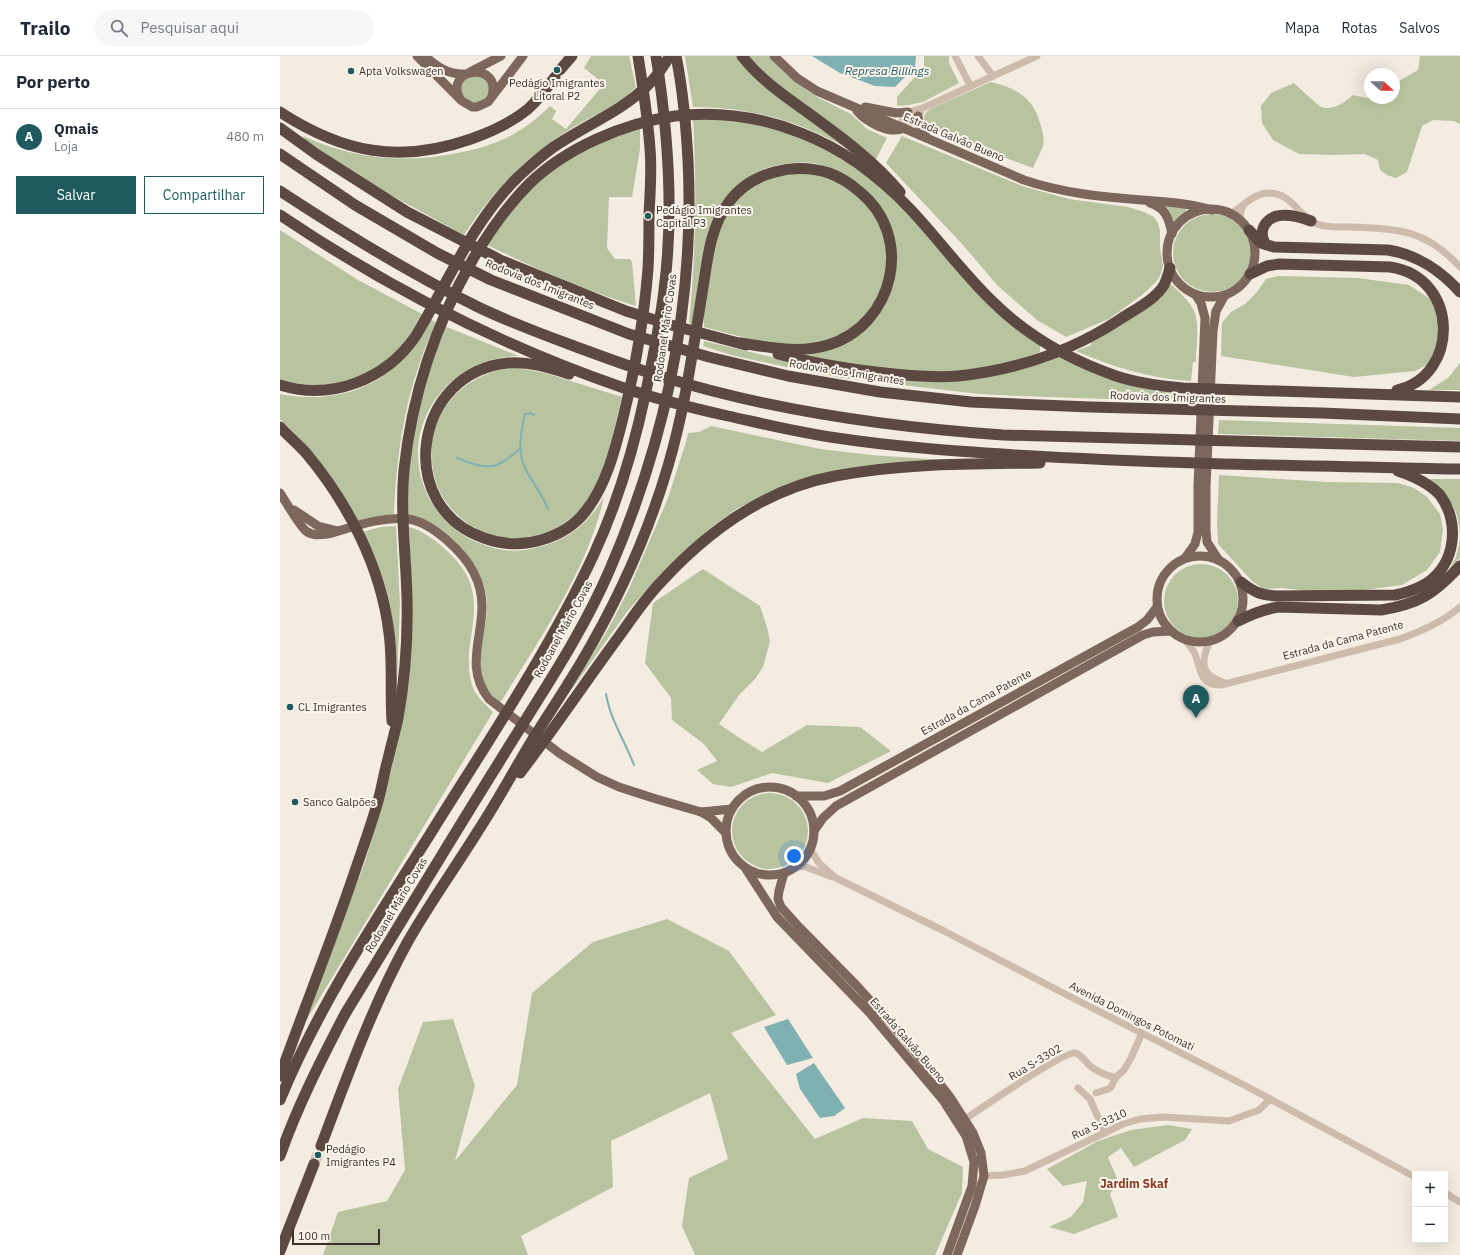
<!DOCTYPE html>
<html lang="pt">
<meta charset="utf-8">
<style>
body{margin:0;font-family:"IBM Plex Sans",sans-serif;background:#f6f6f7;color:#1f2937}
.controls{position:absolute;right:12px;bottom:12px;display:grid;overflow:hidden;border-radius:0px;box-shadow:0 4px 16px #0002}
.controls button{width:36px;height:36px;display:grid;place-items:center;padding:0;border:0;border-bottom:1px solid #e0e1e3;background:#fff;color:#1f2937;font:20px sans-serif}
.compass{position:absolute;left:1084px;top:12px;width:36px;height:36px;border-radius:50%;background:#fff;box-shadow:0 4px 16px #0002;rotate:111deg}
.scale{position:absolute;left:12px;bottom:10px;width:88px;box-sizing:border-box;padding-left:4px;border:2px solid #3b302b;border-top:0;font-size:11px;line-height:14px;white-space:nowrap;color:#3b302b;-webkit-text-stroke:3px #fbf5ee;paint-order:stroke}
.you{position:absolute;left:514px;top:800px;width:14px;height:14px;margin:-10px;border:3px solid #fff;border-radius:50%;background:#1a73e8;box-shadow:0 0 0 6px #1a73e833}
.badge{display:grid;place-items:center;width:26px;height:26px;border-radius:50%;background:#1f5a5e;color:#fff;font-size:13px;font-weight:700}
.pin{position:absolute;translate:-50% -33px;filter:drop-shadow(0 1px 2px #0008)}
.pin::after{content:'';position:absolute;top:21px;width:14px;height:12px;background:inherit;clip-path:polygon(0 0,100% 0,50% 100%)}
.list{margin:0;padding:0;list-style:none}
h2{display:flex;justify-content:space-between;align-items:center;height:52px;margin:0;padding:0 16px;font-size:17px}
h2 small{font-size:13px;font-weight:400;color:#747a83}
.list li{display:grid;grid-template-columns:26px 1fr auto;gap:12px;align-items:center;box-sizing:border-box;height:56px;padding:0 16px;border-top:1px solid #e0e1e3}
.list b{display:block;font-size:15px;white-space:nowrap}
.list p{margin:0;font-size:13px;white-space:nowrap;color:#747a83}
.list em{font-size:13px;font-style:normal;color:#747a83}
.actions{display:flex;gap:8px;padding:12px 16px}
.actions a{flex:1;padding:9px 0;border:1px solid #1f5a5e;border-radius:0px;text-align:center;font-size:14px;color:#1f5a5e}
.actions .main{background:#1f5a5e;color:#fff}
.icon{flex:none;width:22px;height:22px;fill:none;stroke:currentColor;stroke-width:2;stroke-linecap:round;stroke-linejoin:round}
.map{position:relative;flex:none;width:1180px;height:1199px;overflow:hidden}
header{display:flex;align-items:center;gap:24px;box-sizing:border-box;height:56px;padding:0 20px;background:#fff;border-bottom:1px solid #e0e1e3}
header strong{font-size:19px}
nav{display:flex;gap:22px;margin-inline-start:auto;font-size:14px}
.search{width:280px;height:36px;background:#f6f6f7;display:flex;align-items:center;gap:10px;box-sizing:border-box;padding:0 14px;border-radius:22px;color:#747a83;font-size:15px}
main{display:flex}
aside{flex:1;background:#fff}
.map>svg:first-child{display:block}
.green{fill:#b8c4a0}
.water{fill:#7fb0b2}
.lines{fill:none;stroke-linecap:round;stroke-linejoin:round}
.stream{stroke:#7fb0b2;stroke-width:2}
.highway-tunnel{stroke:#cfc6bd;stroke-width:11;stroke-dasharray:11 5.5;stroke-linecap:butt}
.minor{stroke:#cdbbac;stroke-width:7}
.major{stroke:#7d675c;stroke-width:9}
.highway{stroke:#5c4a42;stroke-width:11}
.poi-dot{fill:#1f5a5e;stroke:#fbf5ee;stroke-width:1.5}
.labels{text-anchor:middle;stroke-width:4;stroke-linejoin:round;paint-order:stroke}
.poi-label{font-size:11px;fill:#3b302b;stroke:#fbf5ee;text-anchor:start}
.street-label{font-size:11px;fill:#3b302b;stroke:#fbf5ee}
.water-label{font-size:12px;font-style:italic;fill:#1f5a5e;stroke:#fbf5ee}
.neighbourhood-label{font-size:12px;font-weight:bold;fill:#8c3b22;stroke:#fbf5ee}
</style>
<header>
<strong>Trailo</strong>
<div class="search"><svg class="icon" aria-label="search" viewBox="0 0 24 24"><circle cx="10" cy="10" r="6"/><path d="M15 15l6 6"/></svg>Pesquisar aqui</div>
<nav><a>Mapa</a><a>Rotas</a><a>Salvos</a></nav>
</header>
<main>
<aside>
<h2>Por perto<small></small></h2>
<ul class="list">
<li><span class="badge">A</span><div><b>Qmais</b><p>Loja</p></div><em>480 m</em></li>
</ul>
<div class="actions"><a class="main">Salvar</a><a>Compartilhar</a></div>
</aside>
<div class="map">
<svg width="1180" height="1199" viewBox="0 0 1180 1199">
<rect width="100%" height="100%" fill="#f4ebe1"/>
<g class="green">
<path d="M311 0H349L356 31C336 51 315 58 292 72 248 99 212 135 184 179L100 133 25 84 23 80C73 103 124 108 177 97 215 90 242 78 270 50L276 55 272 63 286 73 324 28 304 12Z"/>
<path d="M405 0H457L570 94C521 65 470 51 413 51Z"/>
<path d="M468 0H489L517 27 528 35 539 42 571 58 587 73 607 82 595 105 496 27Z"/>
<path d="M644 0H669V7L679 27 643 46 629 49 617 50V41L644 11Z"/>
<path d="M1140 0H1180V68L1174 65 1153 64 1142 70 1127 116 1116 122 1107 119 1100 114 1098 104 1085 98 1053 99 1019 98 993 84 982 67 981 50 991 37 1014 27C1018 31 1038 49 1041 51 1053 55 1065 46 1073 39L1086 42 1090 41 1114 42V28L1138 14Z"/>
<circle cx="195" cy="33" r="14"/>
<path d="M711 26C736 32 753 41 760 67 762 74 765 82 763 89 761 97 756 104 753 112L649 73C643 64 641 59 652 52Z"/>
<path d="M413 62 455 63 532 84 594 125 760 289V296C710 318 650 319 597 313 565 309 533 301 501 296L571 282 612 221 603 158C590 148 576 137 563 126 557 121 551 115 544 111 533 104 511 107 499 109 487 111 475 116 466 123 419 156 420 217 414 269L409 267C416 197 417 133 413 62Z"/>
<path d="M360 72V93L352 141H329L327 192 335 203H350L352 206 356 250C304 234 255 212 207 189L211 179 254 128 286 105 314 89Z"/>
<path d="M622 80 742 130 789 143 848 151 864 156 874 161 878 167 880 175V192L883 210 880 220 876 226 862 239 829 263 786 281 757 264 718 230 683 189 606 107Z"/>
<path d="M530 115C539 119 565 127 572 133 584 143 596 158 602 174 621 223 587 276 537 288 505 295 456 279 424 271V249L432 190 452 145 479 123Z"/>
<path d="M881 149 903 151 906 154V156L897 164 893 169Z"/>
<circle cx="932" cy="197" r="39"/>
<path d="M0 174 78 224 142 258C134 271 127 284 117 294 88 324 40 338 0 323Z"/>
<path d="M998 220 1078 222 1129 229 1153 245 1166 271 1156 304 1135 315 1074 321 941 300 942 267 951 256 965 248 977 236 986 223Z"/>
<path d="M891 228C899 236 909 244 914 255 920 267 916 292 916 306H913L911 325C871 323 833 311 796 295L811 289V286L872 249Z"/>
<path d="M149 263 156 266C151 279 145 291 141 303 123 353 116 406 114 458L99 460 76 465 14 377 0 363V338C39 346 86 339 115 310 119 306 122 300 126 295 133 284 141 273 149 263Z"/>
<path d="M164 270 239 300C155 301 106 395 162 461 173 473 186 483 202 488 220 495 236 497 255 492 287 485 307 469 324 441 308 513 259 585 220 647 215 642 209 637 206 631 199 617 200 600 202 586 204 576 206 565 207 555 209 524 191 498 166 481 153 471 143 463 127 458L128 417 142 332Z"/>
<path d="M424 285 500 303 630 324 764 307 779 301C826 324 862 335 914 339V346L739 340 699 338 631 330 562 322 511 312 451 299 423 290Z"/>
<path d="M1180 307V334H1149L1168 322Z"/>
<path d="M238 312 265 317 342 341C335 370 327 410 313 436 300 459 279 474 254 480 237 484 223 483 207 477 192 472 180 463 170 451 158 437 152 420 152 401 152 395 151 389 152 383 161 341 196 313 238 312Z"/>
<path d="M939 364 1180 372V385L938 378Z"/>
<path d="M431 370 540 393 591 399 678 405 610 409 488 438 458 452 430 472 374 525 347 556 284 644 327 575 348 535 388 442 405 389 408 377 419 376Z"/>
<path d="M939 419 1046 426 1118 427 1134 432 1147 441 1160 458 1163 474 1160 496 1147 514 1122 529 1075 535 1039 536 1001 532 984 533 973 526 938 488 937 466Z"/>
<path d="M1146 423H1180V481C1179 450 1169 442 1146 423Z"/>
<path d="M116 470 120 548 117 626 116 595 82 476 101 471Z"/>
<path d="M129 471C144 475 156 485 167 495 194 520 197 540 192 575 190 587 188 598 189 609 189 618 191 628 195 636 200 644 207 650 213 656L21 973 85 806 100 756 113 706 132 547Z"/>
<path d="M1180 484V502L1167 518 1176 501Z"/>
<circle cx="921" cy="545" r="37"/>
<path d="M423 513 480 550 487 571 490 585 483 611 475 623 459 639 439 668 458 681 482 696 527 669 580 671 611 695 548 727 492 717 451 731 433 728 417 714 437 705 424 688 392 664 391 642 365 607 373 547Z"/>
<circle cx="490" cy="775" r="38"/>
<path d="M387 863 449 895 496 959 451 977 535 1083 583 1062 632 1065 648 1093 683 1111 682 1137 655 1199H415L402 1170 409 1122 448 1103 430 1037 331 1085 333 1131 241 1180 248 1199H43L58 1156 107 1145 125 1114 118 1033 143 966 173 963 195 1030 175 1105 237 1029 252 937 313 886Z"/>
<path d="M888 1069 912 1073 905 1084 854 1111 841 1092 828 1101 838 1125 830 1138 838 1161 794 1178 769 1171 791 1161 803 1146 807 1125 783 1130 767 1113 818 1085 851 1074Z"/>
</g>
<g class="water">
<path d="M532 0H636L635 11 615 31 595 30 560 17Z"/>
<path d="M508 963 533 1002 507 1009 484 971Z"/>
<path d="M534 1007 565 1052 554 1060 540 1062 520 1033 516 1018Z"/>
</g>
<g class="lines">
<g class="stream">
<path d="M254 359 250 357 245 358C241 375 237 395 245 412 252 426 262 438 268 453"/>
<path d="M177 402C208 414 214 415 240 393"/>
<path d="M326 638C330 663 345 685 354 709"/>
</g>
<path class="highway-tunnel" d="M34 1108 41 1090"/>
<g class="minor">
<path d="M675 0 690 29"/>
<path d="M698 0 713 20"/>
<path d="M620 71C623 57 631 55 643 52L757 0"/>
<path d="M624 72 631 67 640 57"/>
<path d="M950 158C963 151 973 137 989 137 1012 137 1019 161 1037 168 1048 172 1061 171 1073 171 1120 173 1146 174 1180 211"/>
<path d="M961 165 960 158 963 150"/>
<path d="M904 583C908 587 911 591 914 596 921 610 918 630 941 629L1120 583C1141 575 1163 566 1180 551"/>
<path d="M930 585C921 604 919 619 943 626"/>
<path d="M530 793 539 807 556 822 664 875 787 939 964 1029 1135 1121"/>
<path d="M518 810 526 811 552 821"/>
<path d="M798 1032 810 1043 825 1077"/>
<path d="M816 1037 828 1033 831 1031 836 1021 844 1014 851 1002 862 977"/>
<path d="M685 1063C700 1053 784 995 795 997 801 998 804 1004 808 1008 814 1014 828 1021 836 1021"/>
<path d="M704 1120 723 1119 745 1115 843 1068 860 1063 883 1061 949 1065 979 1054 990 1043"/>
<path d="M1165 1137 1180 1146"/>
</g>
<g class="major">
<path d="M137 0 182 45 192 51H197L208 46 243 0"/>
<path d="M145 0C157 11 169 19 185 18"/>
<path d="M494 0 517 22 537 35 744 124C782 137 822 141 862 144 886 146 909 147 932 154"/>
<path d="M190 16 221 0"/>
<path d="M180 43C163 11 222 5 212 40"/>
<path d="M585 51 616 57 628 56"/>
<path d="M577 55C586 66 610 79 624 72"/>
<path d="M638 60 640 71 647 82"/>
<path d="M870 147C886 152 889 163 892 178"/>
<circle cx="931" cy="197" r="44"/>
<path d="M0 437C6 446 19 469 26 475 32 480 40 479 48 478 73 471 101 460 128 463 152 466 184 497 194 517 199 527 202 539 202 550 202 583 185 613 209 643L279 697 317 721 339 731 373 742 421 756 431 762 446 777"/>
<path d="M14 454 38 470 58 475"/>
<circle cx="920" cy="543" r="43"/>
<path d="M905 502 915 488 918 476V430L925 262 921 247 915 238"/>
<path d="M938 503 927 486 926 474V430L933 275 936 255 945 239"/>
<circle cx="490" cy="775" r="44"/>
<path d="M516 740H544L560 735 858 571 867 564 877 551"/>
<path d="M421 756 452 753"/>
<path d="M534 775 543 762 556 750 863 579 873 576 891 575"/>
<path d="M466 813 497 861 589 956 663 1044 686 1080 694 1106 692 1130 667 1199"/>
<path d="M504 817 499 835 498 843 501 851 518 870 577 930 625 983 670 1041 693 1077 701 1097 704 1120 695 1150 677 1199"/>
</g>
<g class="highway">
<path d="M462 0C480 23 503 39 527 56 560 80 593 104 620 136"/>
<path d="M280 14 292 0"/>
<path d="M0 56C63 97 120 108 191 83 211 76 231 67 248 53 258 44 267 32 275 21"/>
<path d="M0 72 36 98 127 156 220 204 346 255 391 269 466 289"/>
<path d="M0 98 75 149 157 197 211 224 349 278 429 301 508 320 600 336 691 346 810 351 1042 357 1180 363"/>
<path d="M0 135C64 177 129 217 198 251 231 267 267 280 302 293 329 303 356 313 383 321 493 355 608 371 723 379L1180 391"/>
<path d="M0 159C107 231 219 289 341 331 376 343 412 352 448 360 484 368 520 377 557 382 616 391 676 395 735 399 883 408 1032 410 1180 413"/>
<path d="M969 174 981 187 994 191 1108 194C1138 199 1160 214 1180 236"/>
<path d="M985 188C982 182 981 176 984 170 993 153 1017 160 1031 165"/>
<path d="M970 218 987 210 999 208 1110 211C1180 221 1180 320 1117 334"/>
<path d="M498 298C536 308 575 314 614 318 635 320 657 322 678 320 735 314 790 296 839 264 854 254 875 244 884 229 887 223 888 218 890 212"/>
<path d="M289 318C270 312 249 305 228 307 133 316 114 451 204 482 223 489 241 490 261 484 278 479 294 470 305 456 326 430 335 394 343 362 355 313 364 263 368 213 369 195 369 177 369 159 370 137 372 115 370 93 368 62 363 31 358 0"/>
<path d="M0 329C51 345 105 324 135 281 168 227 192 166 238 121 252 108 266 95 283 85 311 67 344 53 368 29 377 21 383 10 390 0"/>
<path d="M0 371C8 380 18 388 26 397 68 447 101 511 109 577 113 606 110 636 112 665"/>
<path d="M961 526C974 536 980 539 997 540L1115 539C1126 537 1137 533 1147 527 1176 507 1180 467 1160 439 1149 427 1133 420 1118 415"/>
<path d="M958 565C972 558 984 553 999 551L1101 554C1139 548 1154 538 1180 510"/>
<path d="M240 717C275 672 306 625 340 579 353 561 366 541 382 525 429 474 485 433 555 420 622 407 692 408 760 407"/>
<path d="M0 1020C24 953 51 886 74 818 82 794 91 770 98 745 102 731 104 717 108 703 111 690 115 676 118 662 125 623 128 582 127 542 126 499 120 456 124 414 132 338 155 269 193 203 209 176 226 151 249 128 286 92 344 67 395 60 437 55 481 61 521 77 563 93 601 122 632 155 659 184 683 217 712 245 746 279 790 304 836 320 857 327 880 330 903 332L1180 341"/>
<path d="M0 1044C38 951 95 865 149 780 206 688 268 597 314 498 338 446 354 392 366 335 373 302 380 268 384 234 394 158 388 75 376 0"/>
<path d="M41 1090C67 1021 92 951 127 887 149 848 175 812 198 775 217 746 233 716 251 686 268 659 286 632 302 605 338 544 368 478 388 410 404 356 412 300 421 244 427 210 428 174 449 146 471 116 514 106 549 117 560 121 571 128 580 136 635 181 614 269 548 289 519 298 489 291 460 287"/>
<path d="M0 1100C17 1051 41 1004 65 958 116 875 166 791 218 708 257 644 301 581 330 513 386 383 415 246 408 104 406 69 403 34 396 0"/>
<path d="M0 1195 34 1108"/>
</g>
</g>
<g class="poi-dot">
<circle cx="277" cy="14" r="4"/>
<circle cx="71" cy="15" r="4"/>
<circle cx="368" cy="160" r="4"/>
<circle cx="10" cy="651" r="4"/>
<circle cx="15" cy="746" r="4"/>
<circle cx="38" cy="1099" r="4"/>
</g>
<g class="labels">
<g class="poi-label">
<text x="79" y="19">Apta Volkswagen</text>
<text x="277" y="31" text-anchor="middle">Pedágio Imigrantes<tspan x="277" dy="13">Litoral P2</tspan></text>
<text x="376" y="158">Pedágio Imigrantes<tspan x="376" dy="13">Capital P3</tspan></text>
<text x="18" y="655">CL Imigrantes</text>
<text x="23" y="750">Sanco Galpões</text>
<text x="46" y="1097">Pedágio<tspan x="46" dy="13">Imigrantes P4</tspan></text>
</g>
<g class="street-label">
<text transform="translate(674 81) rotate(23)" y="4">Estrada Galvão Bueno</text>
<text transform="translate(260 228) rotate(22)" y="4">Rodovia dos Imigrantes</text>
<text transform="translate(385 272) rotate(-82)" y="4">Rodoanel Mário Covas</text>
<text transform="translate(567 316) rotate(9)" y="4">Rodovia dos Imigrantes</text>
<text transform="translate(888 341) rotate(2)" y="4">Rodovia dos Imigrantes</text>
<text transform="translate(283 573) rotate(-61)" y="4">Rodoanel Mário Covas</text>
<text transform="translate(1063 584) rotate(-15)" y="4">Estrada da Cama Patente</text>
<text transform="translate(696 646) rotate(-29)" y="4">Estrada da Cama Patente</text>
<text transform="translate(116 849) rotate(-59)" y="4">Rodoanel Mário Covas</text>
<text transform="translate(852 960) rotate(27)" y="4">Avenida Domingos Potomati</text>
<text transform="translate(628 984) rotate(49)" y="4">Estrada Galvão Bueno</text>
<text transform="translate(755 1006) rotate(-31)" y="4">Rua S-3302</text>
<text transform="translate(819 1068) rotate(-24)" y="4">Rua S-3310</text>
</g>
<g class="water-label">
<text x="607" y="19">Represa Billings</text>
</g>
<g class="neighbourhood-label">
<text x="854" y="1132">Jardim Skaf</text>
</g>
</g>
</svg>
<div class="controls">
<button>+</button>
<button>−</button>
</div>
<svg class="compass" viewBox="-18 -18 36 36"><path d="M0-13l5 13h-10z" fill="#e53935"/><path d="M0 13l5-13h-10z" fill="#747a83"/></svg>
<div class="scale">100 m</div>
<div class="you"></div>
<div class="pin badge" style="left:916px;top:662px">A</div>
</div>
</main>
